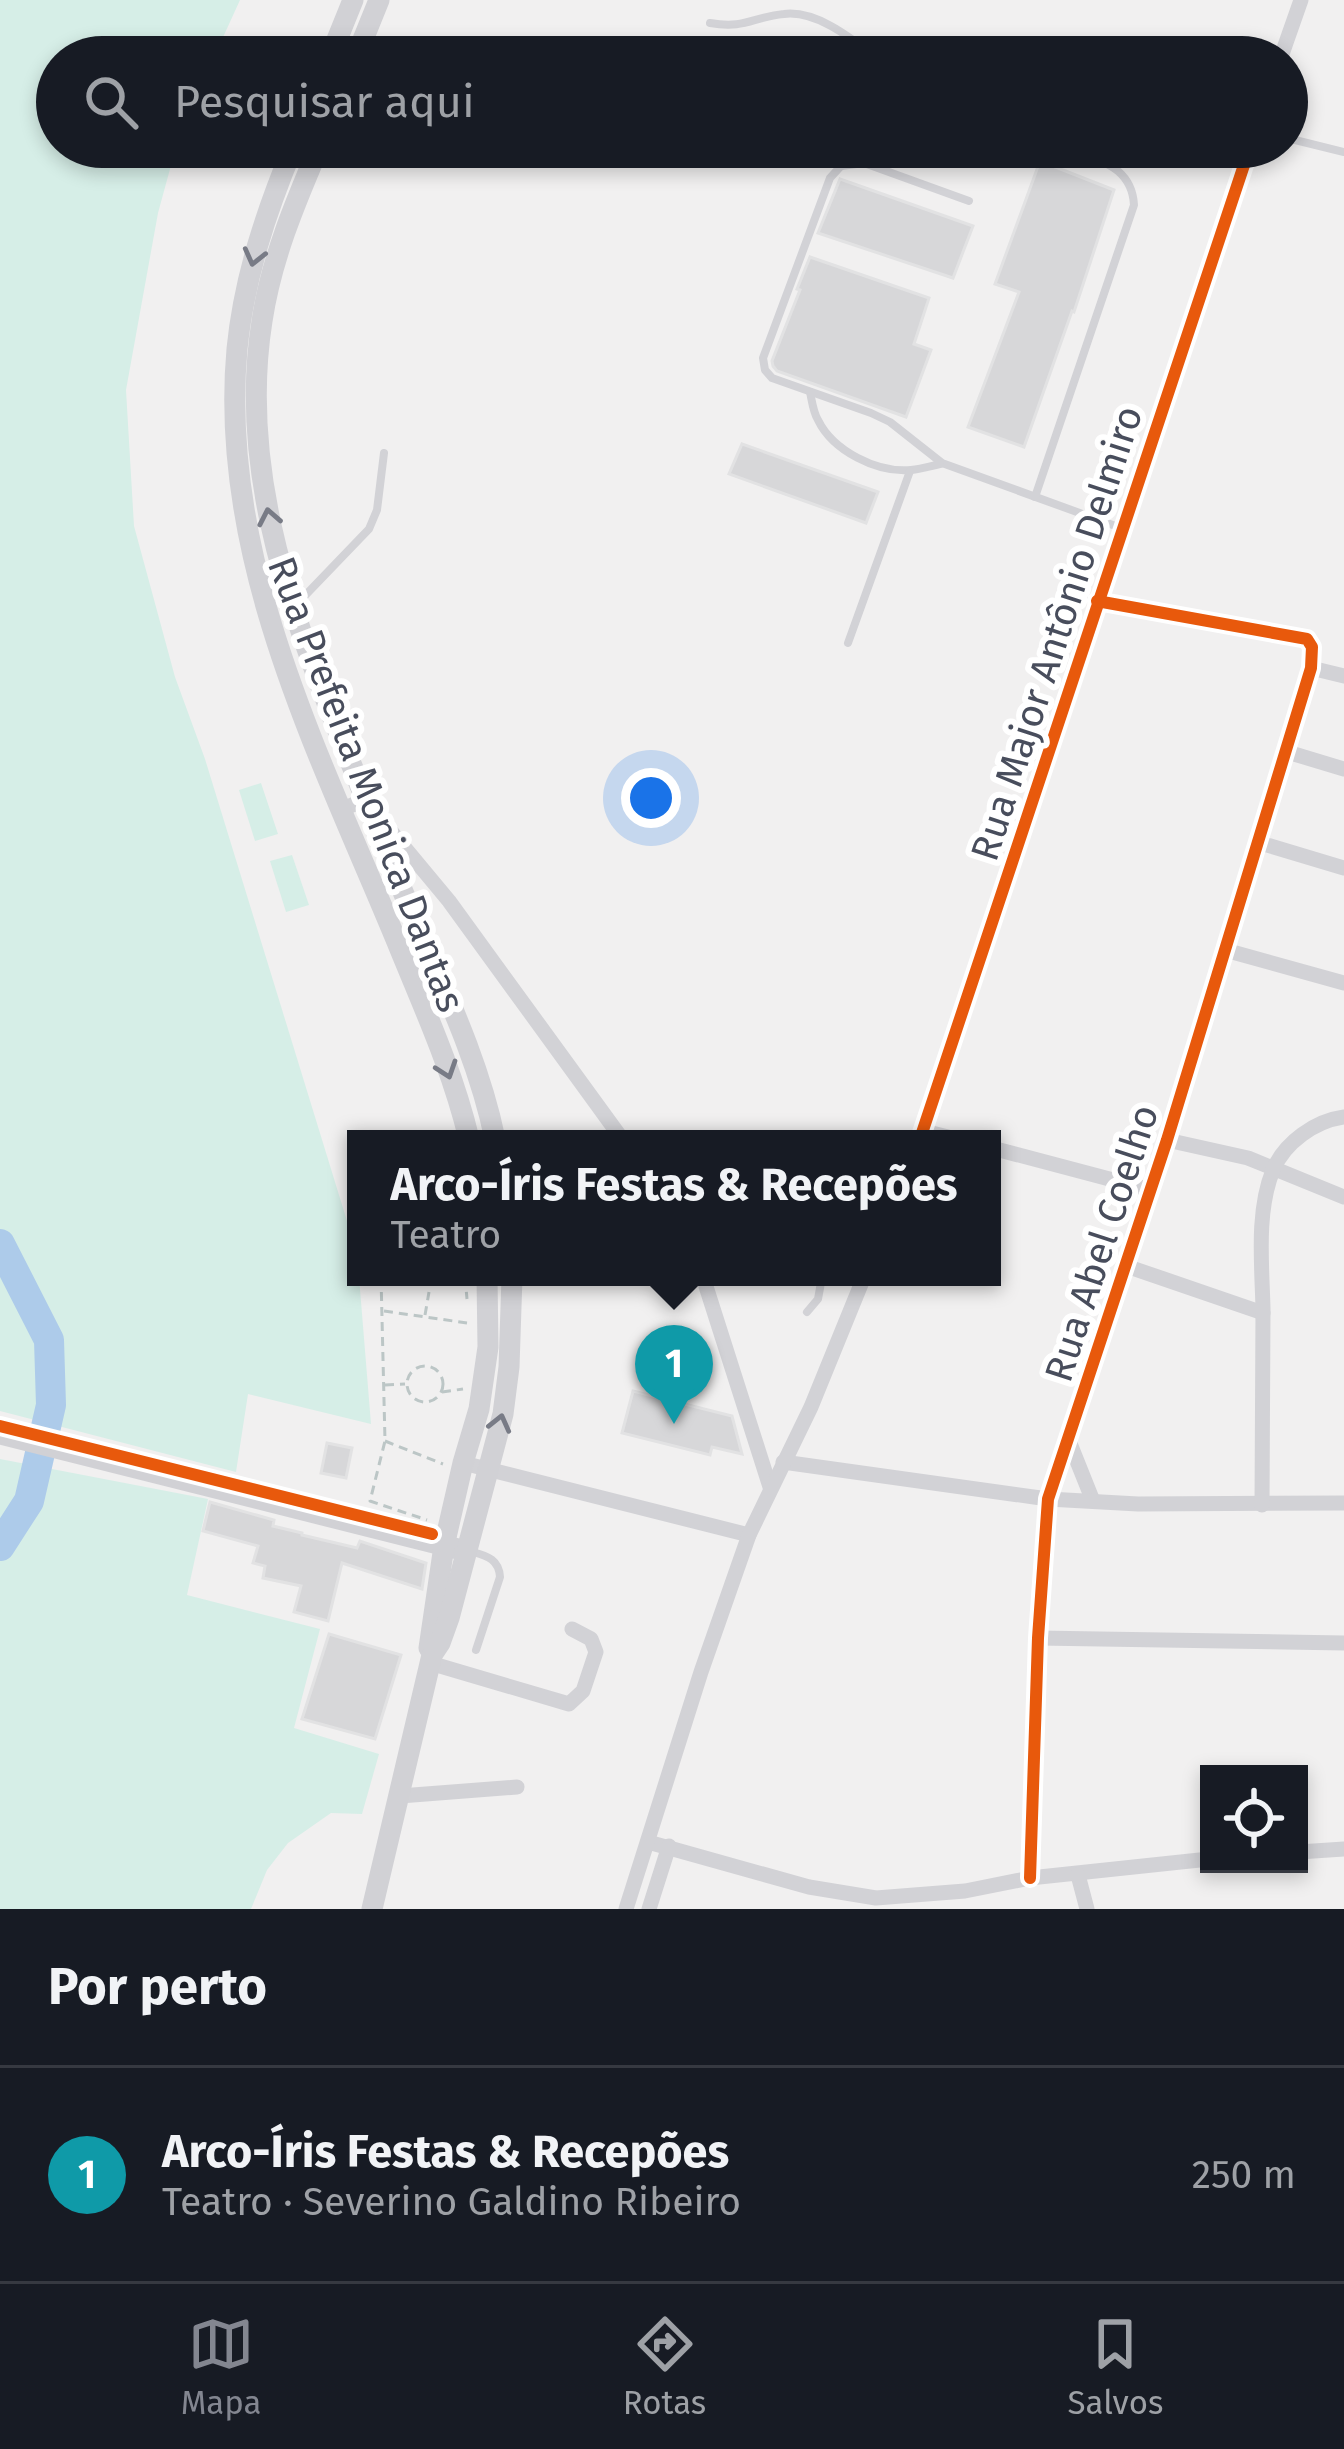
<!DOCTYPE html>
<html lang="pt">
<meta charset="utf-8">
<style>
body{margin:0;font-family:"Fira Sans",sans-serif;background:#242831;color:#f1f3f6}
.controls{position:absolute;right:36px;bottom:36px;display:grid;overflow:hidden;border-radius:0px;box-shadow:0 6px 18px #0003}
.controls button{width:108px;height:108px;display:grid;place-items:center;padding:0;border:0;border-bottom:3px solid #363941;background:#171b24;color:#f1f3f6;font:60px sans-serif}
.you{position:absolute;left:651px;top:798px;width:42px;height:42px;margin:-30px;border:9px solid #fff;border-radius:50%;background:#1a73e8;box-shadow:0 0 0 18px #1a73e833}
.badge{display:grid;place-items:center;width:78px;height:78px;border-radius:50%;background:#838690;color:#fff;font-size:39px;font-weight:700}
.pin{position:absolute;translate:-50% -99px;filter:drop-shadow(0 3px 6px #0008)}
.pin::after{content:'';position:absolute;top:63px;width:42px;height:36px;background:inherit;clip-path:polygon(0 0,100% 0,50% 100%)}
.popup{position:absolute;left:347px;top:1130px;width:654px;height:156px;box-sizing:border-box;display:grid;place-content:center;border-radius:0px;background:#171b24;filter:drop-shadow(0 3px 9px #0005);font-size:39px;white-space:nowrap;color:#9ea1a6}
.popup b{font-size:45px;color:#f1f3f6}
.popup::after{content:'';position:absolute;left:50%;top:100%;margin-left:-24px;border:24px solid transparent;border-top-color:#171b24}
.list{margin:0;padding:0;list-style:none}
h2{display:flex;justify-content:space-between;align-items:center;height:156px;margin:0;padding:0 48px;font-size:51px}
h2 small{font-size:39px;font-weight:400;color:#9ea1a6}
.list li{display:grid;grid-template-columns:78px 1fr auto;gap:36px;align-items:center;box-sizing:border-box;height:216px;padding:0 48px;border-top:3px solid #363941}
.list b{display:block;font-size:45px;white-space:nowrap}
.list p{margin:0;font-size:39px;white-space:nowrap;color:#9ea1a6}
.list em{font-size:39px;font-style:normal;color:#9ea1a6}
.icon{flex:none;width:66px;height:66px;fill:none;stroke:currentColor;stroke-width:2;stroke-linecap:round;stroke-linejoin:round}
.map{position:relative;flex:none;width:1344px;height:1909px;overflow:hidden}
.search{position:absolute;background:#171b24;box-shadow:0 6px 18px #0003;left:36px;right:36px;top:36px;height:132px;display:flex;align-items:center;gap:30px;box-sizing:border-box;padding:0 42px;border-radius:66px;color:#9ea1a6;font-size:45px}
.sheet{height:372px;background:#171b24}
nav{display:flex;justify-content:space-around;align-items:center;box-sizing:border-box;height:168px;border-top:3px solid #363941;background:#171b24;font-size:33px;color:#9ea1a6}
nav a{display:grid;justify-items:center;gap:6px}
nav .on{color:#838690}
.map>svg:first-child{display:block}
.green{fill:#d6eee7}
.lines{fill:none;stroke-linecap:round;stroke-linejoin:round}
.river{stroke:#adcbea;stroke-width:30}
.building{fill:#d7d7d9;stroke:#e2e2e3;stroke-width:3}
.path{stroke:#bcc6c6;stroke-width:3;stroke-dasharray:9 6;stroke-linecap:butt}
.lane{stroke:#d2d2d6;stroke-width:8}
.street{stroke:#d2d2d6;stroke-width:15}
.secondary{stroke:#d1d1d5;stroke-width:21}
.cycleway-casing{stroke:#fff;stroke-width:20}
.cycleway{stroke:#e8590c;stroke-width:12}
.oneway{stroke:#787b86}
.labels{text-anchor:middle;stroke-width:12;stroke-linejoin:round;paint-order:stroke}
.street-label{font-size:39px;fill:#484d5c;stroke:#fff}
</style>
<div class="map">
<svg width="1344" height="1909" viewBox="0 0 1344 1909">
<rect width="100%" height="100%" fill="#f1f0f0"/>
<g class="green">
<path d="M0 0H240L214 57H57V147H176L158 213 126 390 134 526 175 677 205 759 351 1234 356 1254V1277H359L371 1424 248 1394 236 1472 0 1411Z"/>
<path d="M261 783 278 834 255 841 239 790Z"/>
<path d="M292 855 309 905 286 912 270 861Z"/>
<path d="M0 1459 208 1499 187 1595 320 1629 294 1728 379 1754 362 1814 331 1813 288 1843 267 1870 251 1909H0Z"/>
</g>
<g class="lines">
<path class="river" d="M0 1244 49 1340 51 1405 29 1501 0 1546"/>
</g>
<g class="building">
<path d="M1040 161 1114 190 1074 312 1072 311 1024 447 968 427 1019 292 995 284Z"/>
<path d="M840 179 973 226 953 278 818 233Z"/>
<path d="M810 257 929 298 914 344 931 350 906 417 777 371 773 366 772 361 800 290 797 289Z"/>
<path d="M742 444 878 492 866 523 729 474Z"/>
<path d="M633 1391 732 1416 742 1454 712 1447 710 1455 622 1433Z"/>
<path d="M327 1443 352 1448 346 1478 321 1473Z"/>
<path d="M210 1502 274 1520 273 1526 302 1533V1535L357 1548 360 1541 426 1563 422 1589 342 1563 328 1621 294 1612 301 1586 263 1578 265 1566 253 1563 258 1546 203 1531Z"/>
<path d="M329 1634 401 1655 375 1739 302 1719Z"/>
</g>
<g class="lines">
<g class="path">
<path d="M381 1277 385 1441 370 1501 427 1520"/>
<path d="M465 1277 467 1299"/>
<path d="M384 1311 467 1323"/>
<path d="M425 1315 429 1292"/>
<circle cx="425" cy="1384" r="18"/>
<path d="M385 1385 405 1384"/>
<path d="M442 1392 463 1389"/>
<path d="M385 1441 443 1464"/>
</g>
<g class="lane">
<path d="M710 23C746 29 752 17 784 14 816 10 851 38 876 57"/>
<path d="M1287 138 1344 152"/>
<path d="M841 166 852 147"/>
<path d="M969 201 864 163 841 166 830 178 763 358 765 370 772 378 871 413 890 422 942 463 1121 528"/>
<path d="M810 392C812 401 813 412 818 420 833 451 877 473 911 470 921 469 931 466 940 464"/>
<path d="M1035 497 1134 205C1132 167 1100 161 1070 147"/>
<path d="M295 606 369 529 377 510 384 453"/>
<path d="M848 643 910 471"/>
<path d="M807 1312 818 1299 822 1277"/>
<path d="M473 1552C488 1556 499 1560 500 1577L476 1650"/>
</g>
<g class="street">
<path d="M1281 57 1301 0"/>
<path d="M1311 668 1344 676"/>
<path d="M1284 751 1344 769"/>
<path d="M342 809 365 800 449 901 622 1139"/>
<path d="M1257 842 1344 868"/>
<path d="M1225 950 1344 983"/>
<path d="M924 1131 956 1139"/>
<path d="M920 1139 1250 147"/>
<path d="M1167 1140 1248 1158 1344 1197"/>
<path d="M992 1148 1151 1190"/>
<path d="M1126 1266 1263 1313"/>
<path d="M703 1277 770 1487"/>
<path d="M1069 1441 1093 1501"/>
<path d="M783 1462 1048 1499 1138 1504 1344 1503"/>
<path d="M463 1463 749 1535"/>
<path d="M1262 1505C1262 1439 1263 1374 1263 1309 1262 1265 1256 1212 1273 1170 1285 1142 1315 1121 1344 1117"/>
<path d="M1038 1638 1344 1643"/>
<path d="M430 1663 569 1704 583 1691 596 1652 591 1639 572 1629"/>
<path d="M400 1796 517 1787"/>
<path d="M648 1842 809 1887 876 1898 965 1891 1030 1878 1209 1859"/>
<path d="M1299 1852 1344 1849"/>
<path d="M1078 1875 1087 1909"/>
<path d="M1030 1878 1038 1638 1048 1499 1167 1140 1311 668 1312 647 1307 639 1097 601"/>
<path d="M626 1909 701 1672 749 1535 811 1407 864 1277"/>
<path d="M649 1909 669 1846"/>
</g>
<g class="secondary">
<path d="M330 57 353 0"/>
<path d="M356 57 379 0"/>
<path d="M293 147C266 212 244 278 237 349 218 559 319 753 397 942 423 1006 453 1071 469 1139"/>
<path d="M319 147C295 203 271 260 262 321 240 460 284 593 334 721 360 786 386 851 413 916 444 989 479 1061 495 1139"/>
<path d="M0 1434 466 1551"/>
<path d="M429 1648 444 1546 463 1463 479 1409 488 1347 487 1277"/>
<path d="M372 1909 432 1655 440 1643 449 1618 503 1414 509 1367 512 1277"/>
</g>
<g class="cycleway-casing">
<g id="cycleway">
<path d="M920 1139 1250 147"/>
<path d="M0 1426 432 1534"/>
<path d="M1030 1878 1038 1638 1048 1499 1167 1140 1311 668 1312 647 1307 639 1097 601"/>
</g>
</g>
<use href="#cycleway" class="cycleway"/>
</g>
<defs><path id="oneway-chevron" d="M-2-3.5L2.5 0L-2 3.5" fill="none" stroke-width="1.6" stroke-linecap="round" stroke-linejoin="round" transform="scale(3)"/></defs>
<g class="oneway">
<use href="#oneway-chevron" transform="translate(254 257) rotate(104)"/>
<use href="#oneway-chevron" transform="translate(269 517) rotate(-101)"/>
<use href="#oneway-chevron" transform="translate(447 1070) rotate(71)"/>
<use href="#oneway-chevron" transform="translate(500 1423) rotate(-76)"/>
</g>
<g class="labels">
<g class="street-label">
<text transform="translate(1056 633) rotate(-72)" y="14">Rua Major Antônio Delmiro</text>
<text transform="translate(367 784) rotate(69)" y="14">Rua Prefeita Monica Dantas</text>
<text transform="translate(1101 1243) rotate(-72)" y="14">Rua Abel Coelho</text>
</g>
</g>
</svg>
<div class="controls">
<button><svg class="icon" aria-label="locate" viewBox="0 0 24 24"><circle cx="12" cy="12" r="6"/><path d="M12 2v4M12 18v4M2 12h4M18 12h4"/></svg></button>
</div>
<div class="you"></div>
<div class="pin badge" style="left:674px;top:1424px;background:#0f9aa8">1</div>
<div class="popup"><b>Arco-Íris Festas &amp; Recepões</b>Teatro</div>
<div class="search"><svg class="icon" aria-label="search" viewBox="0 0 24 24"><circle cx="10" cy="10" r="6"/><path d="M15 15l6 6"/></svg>Pesquisar aqui</div>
</div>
<section class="sheet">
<h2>Por perto<small></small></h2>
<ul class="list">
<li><span class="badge" style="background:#0f9aa8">1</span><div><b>Arco-Íris Festas &amp; Recepões</b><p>Teatro · Severino Galdino Ribeiro</p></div><em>250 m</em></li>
</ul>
</section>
<nav>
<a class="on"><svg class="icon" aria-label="map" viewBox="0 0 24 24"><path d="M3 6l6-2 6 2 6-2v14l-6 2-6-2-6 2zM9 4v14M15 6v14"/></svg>Mapa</a>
<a><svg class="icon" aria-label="directions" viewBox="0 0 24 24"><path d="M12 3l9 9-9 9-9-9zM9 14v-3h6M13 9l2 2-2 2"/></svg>Rotas</a>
<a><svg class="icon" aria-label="saved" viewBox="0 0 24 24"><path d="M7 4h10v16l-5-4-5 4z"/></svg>Salvos</a>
</nav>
